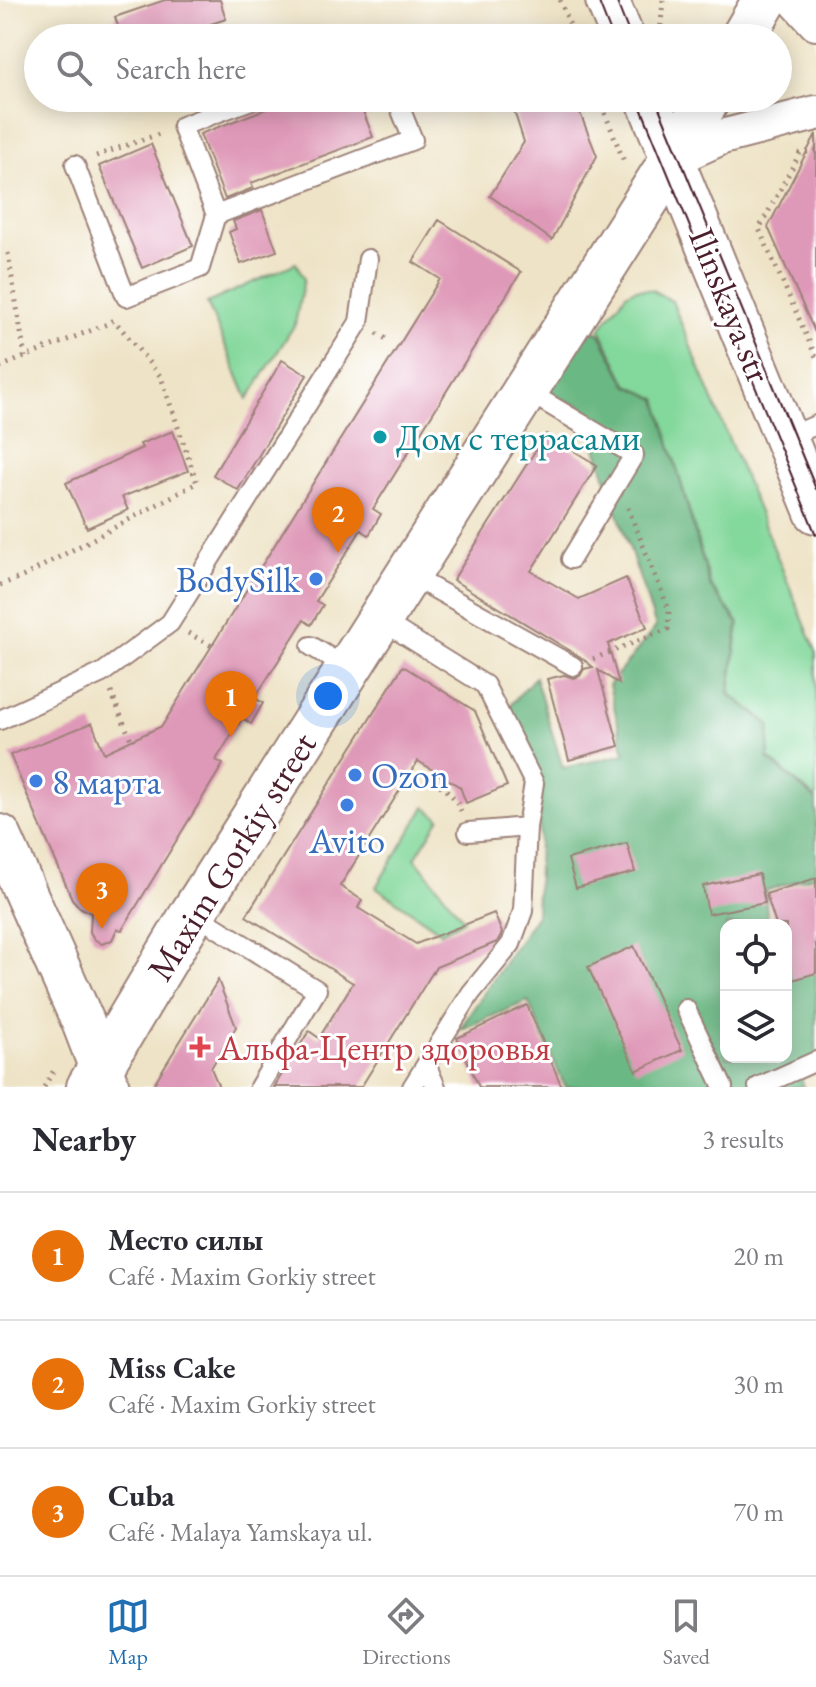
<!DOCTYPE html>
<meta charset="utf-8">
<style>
body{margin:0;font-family:"EB Garamond",serif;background:#f2f2f3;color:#2b2b33}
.controls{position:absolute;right:24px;bottom:24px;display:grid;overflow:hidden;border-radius:16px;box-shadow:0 4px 20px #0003}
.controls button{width:72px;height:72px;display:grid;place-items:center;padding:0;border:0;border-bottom:2px solid #e1e1e2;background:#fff;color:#2b2b33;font:40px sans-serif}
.you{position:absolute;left:328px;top:696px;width:28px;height:28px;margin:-20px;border:6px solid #fff;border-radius:50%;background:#1a73e8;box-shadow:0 0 0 12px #1a73e833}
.badge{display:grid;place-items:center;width:52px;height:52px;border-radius:50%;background:#1f6fb2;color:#fff;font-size:26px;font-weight:700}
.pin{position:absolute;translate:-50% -66px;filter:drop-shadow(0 2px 4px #0008)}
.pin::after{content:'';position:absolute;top:42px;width:28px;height:24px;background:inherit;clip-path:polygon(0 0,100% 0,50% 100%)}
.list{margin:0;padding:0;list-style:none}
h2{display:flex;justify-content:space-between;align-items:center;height:104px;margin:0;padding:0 32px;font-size:34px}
h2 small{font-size:26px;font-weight:400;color:#7c7c81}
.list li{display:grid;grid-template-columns:52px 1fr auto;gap:24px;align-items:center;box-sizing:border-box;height:128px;padding:0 32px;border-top:2px solid #e1e1e2}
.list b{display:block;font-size:30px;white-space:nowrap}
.list p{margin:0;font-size:26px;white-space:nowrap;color:#7c7c81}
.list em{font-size:26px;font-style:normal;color:#7c7c81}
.icon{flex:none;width:44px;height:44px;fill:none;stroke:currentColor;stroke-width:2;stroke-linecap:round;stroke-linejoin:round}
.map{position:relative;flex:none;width:816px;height:1087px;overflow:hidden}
.search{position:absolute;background:#fff;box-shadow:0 4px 20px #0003;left:24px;right:24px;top:24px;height:88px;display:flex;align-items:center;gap:20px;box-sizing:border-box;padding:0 28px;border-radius:44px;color:#7c7c81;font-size:30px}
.sheet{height:488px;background:#fff}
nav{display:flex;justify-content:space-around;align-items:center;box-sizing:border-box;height:112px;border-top:2px solid #e1e1e2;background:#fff;font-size:22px;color:#7c7c81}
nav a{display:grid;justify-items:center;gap:4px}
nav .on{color:#1f6fb2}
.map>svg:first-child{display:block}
.green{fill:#83d89b;stroke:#667c63;stroke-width:2}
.forest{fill:#6ab883;stroke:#5a6c57;stroke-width:2}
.building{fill:#df99b8}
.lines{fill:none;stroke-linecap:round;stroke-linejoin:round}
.service-casing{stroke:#9c8178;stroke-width:22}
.minor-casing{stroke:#9c8178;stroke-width:38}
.tertiary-casing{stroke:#9c8178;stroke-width:46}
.secondary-casing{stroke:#9c8178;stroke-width:48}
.path{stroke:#9c8178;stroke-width:5;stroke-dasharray:2 6;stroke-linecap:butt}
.service{stroke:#fff;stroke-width:18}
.minor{stroke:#fff;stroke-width:34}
.tertiary{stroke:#fff;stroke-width:42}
.secondary{stroke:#fff;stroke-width:44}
.tram{stroke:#4a1f2b;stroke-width:2}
.culture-dot{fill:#0f9aa8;stroke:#fff;stroke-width:3}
.shop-dot{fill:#3f7fe0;stroke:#fff;stroke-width:3}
.health-dot{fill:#e0444e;stroke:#fff;stroke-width:3}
.labels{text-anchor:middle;stroke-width:6;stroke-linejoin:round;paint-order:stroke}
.street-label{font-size:36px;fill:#4a1f2b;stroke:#fff}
.culture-label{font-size:36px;fill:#0d838f;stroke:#fff;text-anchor:start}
.shop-label{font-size:36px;fill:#366cbe;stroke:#fff;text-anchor:start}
.health-label{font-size:36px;fill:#be3a42;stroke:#fff;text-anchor:start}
</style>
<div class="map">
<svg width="816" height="1087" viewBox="0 0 816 1087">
<rect width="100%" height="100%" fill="#fff"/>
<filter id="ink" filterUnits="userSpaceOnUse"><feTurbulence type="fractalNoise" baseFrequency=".0125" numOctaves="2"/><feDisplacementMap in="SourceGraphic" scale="16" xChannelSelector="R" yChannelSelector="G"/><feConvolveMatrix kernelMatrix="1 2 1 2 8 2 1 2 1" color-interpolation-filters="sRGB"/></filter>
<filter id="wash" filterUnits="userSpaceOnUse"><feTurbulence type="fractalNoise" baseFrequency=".006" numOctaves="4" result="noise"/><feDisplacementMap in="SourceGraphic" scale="32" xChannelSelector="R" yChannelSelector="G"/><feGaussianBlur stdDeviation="1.8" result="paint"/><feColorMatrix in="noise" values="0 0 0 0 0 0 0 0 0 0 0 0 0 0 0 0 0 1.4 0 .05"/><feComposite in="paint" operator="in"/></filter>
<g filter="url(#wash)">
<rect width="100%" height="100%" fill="#eee3c6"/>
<g class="green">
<path d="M296 263 304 279 295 324 248 399 207 303Z"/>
<path d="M635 289 652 290 672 301 816 651V799L769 758 770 724 730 694 739 623 711 586 657 399 627 384 600 329 626 294Z"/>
<path d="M425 807 440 818 415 858 464 920 441 932 376 887Z"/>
</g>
<path class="forest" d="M580 321 600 334 627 385 657 399 710 586 738 624 729 694 769 725 768 759 816 800V875L765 891 768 925H726V1057H786V942L816 937V1072L801 1078 804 1087H565L528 1001 459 1030 536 916 541 793 507 709 535 677 563 768 625 754 609 685 656 627 582 406 535 390Z"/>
<g id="blocks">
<g class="building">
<path d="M165 0H220L226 19 168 38H122L115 17Z"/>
<path d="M295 98H358L373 137 251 183 253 188 225 199 200 134Z"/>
<path d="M510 98H574L597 156 552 240 490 196 524 142Z"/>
<path d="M816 134V335L768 227Z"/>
<path d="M151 144 193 246 142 268 99 166Z"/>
<path d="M262 210 277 251 241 264 229 232 236 229 233 221Z"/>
<path d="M439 220 521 272 373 509 381 514 369 535 361 530 316 601 323 605 311 625 304 620 255 698 263 703 251 724 242 718 216 760 223 764 122 930 117 929 112 940 102 944 94 939 90 932 91 913 79 907 72 899 10 755 92 723 104 753 162 726 440 279 413 262Z"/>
<path d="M282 360 307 375 238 490 213 475Z"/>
<path d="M173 431 188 471 122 497 128 510 87 528 66 483 142 448 140 444Z"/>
<path d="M546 434 597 465 531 571 579 599 626 578 647 627 608 644 619 684 598 670 619 746 569 760 547 679 564 675 574 678 580 676 584 669 593 667 579 656 453 580Z"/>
<path d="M403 666 475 711 507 786 466 803 460 787 418 761 340 886 362 900 358 908 416 944 494 913 502 933 497 942 436 967 361 1087H274L309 1031 319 1038 353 983 246 916Z"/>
<path d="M627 843 635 872 576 888 568 859Z"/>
<path d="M759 874 765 903 708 914 703 886Z"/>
<path d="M816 878V973L793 980 786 956V925H776L766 894Z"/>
<path d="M634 946 682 1050 636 1071 588 967Z"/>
<path d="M218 980 236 1027 211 1068 219 1087H152Z"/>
<path d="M527 1005 562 1087H479L457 1038Z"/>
</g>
</g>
</g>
<g filter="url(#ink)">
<use href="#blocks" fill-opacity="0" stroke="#9c8178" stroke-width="2"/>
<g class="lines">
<g class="service-casing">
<g id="service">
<path d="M75 165 126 297 200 268 216 215 182 126 256 98"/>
<path d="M216 215 413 140 396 98"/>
<path d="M525 390 634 455 571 559"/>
<path d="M786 438 816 425"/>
<path d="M408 574 573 666"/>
<path d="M379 619 485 685 534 783 527 827 523 911 511 944 471 993 412 1087"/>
<path d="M311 646 347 668"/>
<path d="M0 720 102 673 170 623 359 322 368 259"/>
<path d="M468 832 527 827"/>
<path d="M193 913 317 990 259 1087"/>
<path d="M686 1009 723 1087"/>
<path d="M427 1066 436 1087"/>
<path d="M758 1087 816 1061"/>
</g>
</g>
<g class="minor-casing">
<g id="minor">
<path d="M795 0 816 23"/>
<path d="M671 160 722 137 816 113"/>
</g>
</g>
<g class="tertiary-casing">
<g id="tertiary">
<path d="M607 0 623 38"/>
<path d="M647 98 816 512"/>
<path d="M0 836 83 1022 108 1087"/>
</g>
</g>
<g class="secondary-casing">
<g id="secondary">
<path d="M743 38 765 0"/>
<path d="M89 1087 193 913 677 152 708 98"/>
</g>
</g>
<g class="path">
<path d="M560 0 575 38"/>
<path d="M663 0 660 35 675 38"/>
<path d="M599 98 625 164"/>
<path d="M816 151 800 153 759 229 816 357"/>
<path d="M96 156 162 133"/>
<path d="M8 253 25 357"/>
<path d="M377 333 388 340"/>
<path d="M0 367 107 324 116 318"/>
<path d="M0 585 24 576 197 483 161 377 114 320"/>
<path d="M188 633 212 646"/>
<path d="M593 659 668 629 669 610 628 508"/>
<path d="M111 692 131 740"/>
<path d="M411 772C433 780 453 789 461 811"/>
<path d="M44 1087 54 1070"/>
</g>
<use href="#service" class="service"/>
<use href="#minor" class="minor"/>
<use href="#tertiary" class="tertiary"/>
<use href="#secondary" class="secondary"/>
<g class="tram">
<path d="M598 0 613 38"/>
<path d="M616 0 631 38"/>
<path d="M637 98 816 535"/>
<path d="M655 98 816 489"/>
</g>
</g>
</g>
<circle class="culture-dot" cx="380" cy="437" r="8"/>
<g class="shop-dot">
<circle cx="316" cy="579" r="8"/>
<circle cx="355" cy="775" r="8"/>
<circle cx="36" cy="781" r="8"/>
<circle cx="347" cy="805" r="8"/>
</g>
<path class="health-dot" d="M196 1035h8v8h8v8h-8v8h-8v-8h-8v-8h8z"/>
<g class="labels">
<g class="street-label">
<text transform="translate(731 305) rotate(68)" y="13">Ilinskaya str</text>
<text transform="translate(231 856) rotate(-58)" y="13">Maxim Gorkiy street</text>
</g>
<g class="culture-label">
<text x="396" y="450">Дом с террасами</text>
</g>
<g class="shop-label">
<text x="300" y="592" text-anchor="end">BodySilk</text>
<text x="371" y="788">Ozon</text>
<text x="52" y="794">8 марта</text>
<text x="347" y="853" text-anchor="middle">Avito</text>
</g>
<g class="health-label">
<text x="218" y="1060">Альфа-Центр здоровья</text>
</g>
</g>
</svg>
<div class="controls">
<button><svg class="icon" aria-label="locate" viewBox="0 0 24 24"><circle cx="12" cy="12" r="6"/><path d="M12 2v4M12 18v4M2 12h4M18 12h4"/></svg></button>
<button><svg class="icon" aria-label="layers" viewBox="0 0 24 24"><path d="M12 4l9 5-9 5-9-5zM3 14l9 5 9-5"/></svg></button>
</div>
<div class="you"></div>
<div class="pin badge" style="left:231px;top:737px;background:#e8710a">1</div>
<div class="pin badge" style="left:338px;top:553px;background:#e8710a">2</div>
<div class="pin badge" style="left:102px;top:929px;background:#e8710a">3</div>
<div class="search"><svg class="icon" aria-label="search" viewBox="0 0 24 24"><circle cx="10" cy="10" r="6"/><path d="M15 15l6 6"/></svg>Search here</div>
</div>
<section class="sheet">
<h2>Nearby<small>3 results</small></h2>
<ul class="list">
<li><span class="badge" style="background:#e8710a">1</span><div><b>Место силы</b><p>Café · Maxim Gorkiy street</p></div><em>20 m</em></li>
<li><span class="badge" style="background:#e8710a">2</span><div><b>Miss Cake</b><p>Café · Maxim Gorkiy street</p></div><em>30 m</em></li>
<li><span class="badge" style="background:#e8710a">3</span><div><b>Cuba</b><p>Café · Malaya Yamskaya ul.</p></div><em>70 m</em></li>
</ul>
</section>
<nav>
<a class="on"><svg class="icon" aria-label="map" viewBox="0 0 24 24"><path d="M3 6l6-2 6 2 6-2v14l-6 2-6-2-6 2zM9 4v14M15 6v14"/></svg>Map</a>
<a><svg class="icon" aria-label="directions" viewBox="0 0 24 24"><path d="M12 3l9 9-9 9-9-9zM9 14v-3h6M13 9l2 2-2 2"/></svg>Directions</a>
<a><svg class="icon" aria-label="saved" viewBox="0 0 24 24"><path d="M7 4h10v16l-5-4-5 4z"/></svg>Saved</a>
</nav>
